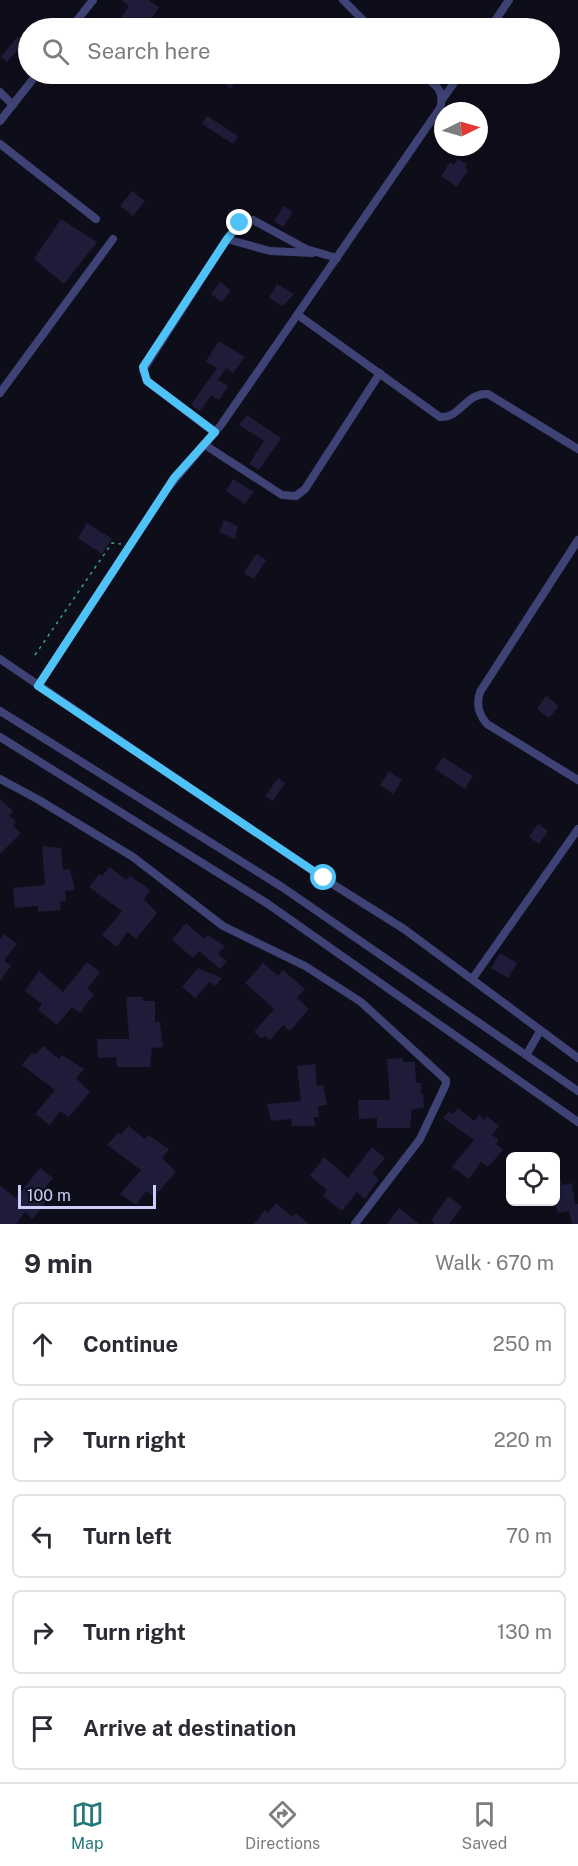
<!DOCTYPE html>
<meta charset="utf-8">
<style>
body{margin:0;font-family:"Public Sans",sans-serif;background:#f2f2f3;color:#2b2b33}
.controls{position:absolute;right:18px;bottom:18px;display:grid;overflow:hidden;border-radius:9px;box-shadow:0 3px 9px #0003}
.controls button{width:54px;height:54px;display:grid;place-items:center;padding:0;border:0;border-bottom:2px solid #e1e1e2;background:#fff;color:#2b2b33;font:30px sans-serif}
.compass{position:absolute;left:434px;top:102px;width:54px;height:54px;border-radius:50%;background:#fff;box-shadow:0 3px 9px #0003;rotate:85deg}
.scale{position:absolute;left:18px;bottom:15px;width:138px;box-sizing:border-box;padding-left:6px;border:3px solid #cdcdf9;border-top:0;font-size:16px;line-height:21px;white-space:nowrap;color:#cdcdf9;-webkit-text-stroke:4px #0e0d1a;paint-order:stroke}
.stop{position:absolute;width:18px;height:18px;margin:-14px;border:4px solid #4fc3f7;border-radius:50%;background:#fff}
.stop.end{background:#4fc3f7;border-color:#fff;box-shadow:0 2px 6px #0008}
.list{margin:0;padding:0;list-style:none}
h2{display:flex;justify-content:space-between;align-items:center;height:78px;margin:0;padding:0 24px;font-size:26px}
h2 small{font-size:20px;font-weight:400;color:#7c7c81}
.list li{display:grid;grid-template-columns:39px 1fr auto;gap:18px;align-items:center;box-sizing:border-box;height:84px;margin:0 12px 12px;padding:0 12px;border:2px solid #e1e1e2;border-radius:9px}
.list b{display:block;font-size:22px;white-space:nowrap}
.list em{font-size:20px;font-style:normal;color:#7c7c81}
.icon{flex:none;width:33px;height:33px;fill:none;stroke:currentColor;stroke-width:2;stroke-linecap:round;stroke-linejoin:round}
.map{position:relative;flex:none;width:578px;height:1224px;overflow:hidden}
.search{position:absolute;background:#fff;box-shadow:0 3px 9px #0003;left:18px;right:18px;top:18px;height:66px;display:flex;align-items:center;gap:15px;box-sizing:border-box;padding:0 21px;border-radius:33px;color:#7c7c81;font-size:22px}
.sheet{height:558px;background:#fff}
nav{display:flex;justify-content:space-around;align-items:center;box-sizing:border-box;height:84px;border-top:2px solid #e1e1e2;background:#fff;font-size:16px;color:#7c7c81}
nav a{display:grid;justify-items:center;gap:3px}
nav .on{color:#24787c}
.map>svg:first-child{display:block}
.building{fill:#1e1c39}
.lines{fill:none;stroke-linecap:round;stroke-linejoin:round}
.path{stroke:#3b9f8e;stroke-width:1.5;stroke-dasharray:3 4.5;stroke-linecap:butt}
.street{stroke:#3e4274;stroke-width:8}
.route{stroke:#4fc3f7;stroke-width:8}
</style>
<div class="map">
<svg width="578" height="1224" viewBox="0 0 578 1224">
<rect width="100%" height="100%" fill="#0e0d1a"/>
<g class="building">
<path d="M122 0H148L159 7 145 28H114L111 24 115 17 119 20 129 6Z"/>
<path d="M18 36 25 42 7 62 1 57Z"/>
<path d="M214 74H236L233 77 237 81 230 89Z"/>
<path d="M207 116 238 136 233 144 202 124Z"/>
<path d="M458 159 467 164 465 168 468 170 457 187 441 176 450 162 454 165Z"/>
<path d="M132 191 145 201 133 216 120 206Z"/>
<path d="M284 206 293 212 283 227 274 221Z"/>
<path d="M61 219 97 242 64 284 34 259Z"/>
<path d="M220 282 231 290 222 302 211 294Z"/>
<path d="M277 284 294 294 283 306 269 298Z"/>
<path d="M219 341 245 357 233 373 226 368 218 380 228 386 219 400 211 395 200 411 191 405 217 368 206 361Z"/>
<path d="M247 415 281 438 259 470 249 464 264 441 239 425Z"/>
<path d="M233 479 254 492 245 504 226 491Z"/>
<path d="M224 520 238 526 235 539 219 532Z"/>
<path d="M87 523 112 539 102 554 78 538Z"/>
<path d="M256 554 266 560 254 579 244 573Z"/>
<path d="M546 696 559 706 549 718 537 709Z"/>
<path d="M443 757 473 776 465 789 435 769Z"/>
<path d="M389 771 402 780 393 794 380 785Z"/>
<path d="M278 778 285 783 273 801 265 796Z"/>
<path d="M0 799 13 811 9 815 16 822 13 826 21 833 0 854Z"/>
<path d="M538 824 548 831 539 844 529 837Z"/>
<path d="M42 846 61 848 63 870 70 869 75 890 65 891 66 901H60L61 910 38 912V906L15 908 13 888 45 885Z"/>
<path d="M110 867 126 880 130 876 150 890 144 899 157 913 136 939 127 932 117 947 102 935 122 911 89 887 99 874 102 876Z"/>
<path d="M186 923 204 939 208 935 225 946 218 954 227 961 220 969 199 951 193 958 172 940Z"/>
<path d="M4 934 17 944 4 960 11 966 0 981V939Z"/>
<path d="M500 953 517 963 508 978 491 968Z"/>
<path d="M87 962 100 972 87 989 94 994 80 1013 72 1007 57 1025 38 1010 42 1004 25 991 39 971 63 992Z"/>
<path d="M263 963 278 976 283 970 305 989 297 998 309 1009 290 1031 283 1025 270 1040 265 1036 262 1039 254 1032 274 1009 245 983Z"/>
<path d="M198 968 222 978 215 986 210 982 195 998 182 987Z"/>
<path d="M126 997H143V1001H155V1022H160L163 1047 152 1048 150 1067H117L116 1057 98 1058 97 1039H129Z"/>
<path d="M43 1046 59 1059 62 1055 84 1069 76 1078 90 1092 69 1117 60 1111 50 1125 35 1114 55 1090 22 1065 32 1053 35 1055Z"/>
<path d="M403 1058V1062H415L416 1083H421V1094H423L424 1108 412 1109 410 1128H377V1118L359 1119 358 1100H390L387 1059Z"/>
<path d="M315 1064 317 1086 323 1085 327 1105 318 1106 319 1117H314L315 1126H292L291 1119 271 1121 267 1104 301 1101 297 1066Z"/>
<path d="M458 1108 474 1121 479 1115 484 1120 487 1116 499 1126 492 1135 499 1140 496 1144 503 1150 488 1167 481 1162 469 1179 452 1167 474 1140 443 1118 449 1111 453 1114Z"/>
<path d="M128 1126 145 1139 148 1135 169 1149 162 1158 176 1172 154 1197 146 1191 136 1205 120 1194 141 1170 107 1145 118 1133 121 1135Z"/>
<path d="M372 1147 385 1158 372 1174 379 1179 365 1199 357 1192 342 1211 323 1196 327 1190 310 1176 324 1157 348 1178Z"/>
<path d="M40 1168 53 1178 40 1194 47 1200 33 1219 25 1212 16 1224H0V1186L16 1198Z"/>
<path d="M555 1170H558L562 1185 572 1183 575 1204H578V1224H572L569 1211 558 1213 555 1204Z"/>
<path d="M449 1196 462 1207 449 1224H435L431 1220Z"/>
<path d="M276 1203 292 1217 296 1213 309 1224H254L265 1210 268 1213Z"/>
<path d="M399 1208 419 1224H387Z"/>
</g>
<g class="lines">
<path class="path" d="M35 655 112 543 121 544"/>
<g class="street">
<path d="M343 0 371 28"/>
<path d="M71 28 93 0"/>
<path d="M490 28 509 0"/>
<path d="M0 92 13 105"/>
<path d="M442 100 460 74"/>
<path d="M0 121 37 74"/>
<path d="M0 144 96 219"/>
<path d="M227 239 270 251 312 253"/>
<path d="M298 315 440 417C460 419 466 392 488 394L578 449"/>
<path d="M0 393 113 239"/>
<path d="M215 433 147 381 143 370 227 239 240 223 253 220 306 249 337 258"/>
<path d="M205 445 282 495 296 496 305 489 380 373"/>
<path d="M578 540 480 692C476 704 478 714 487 724L578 780"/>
<path d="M0 659 323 878 404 929 578 1058"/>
<path d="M38 686 167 489 221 425 440 108C446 91 434 83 421 74"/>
<path d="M0 711 282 887 578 1091"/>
<path d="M0 737 268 904 578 1122"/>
<path d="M0 779 39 800 133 857 223 926 305 966 361 1002 446 1080V1084L420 1139 355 1224"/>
<path d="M473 978 578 829"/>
<path d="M527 1054 540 1031"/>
</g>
</g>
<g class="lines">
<path class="route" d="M240 223 227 239 143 367 147 381 215 432 174 478 38 686 324 878"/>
</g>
</svg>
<div class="controls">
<button><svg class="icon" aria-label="locate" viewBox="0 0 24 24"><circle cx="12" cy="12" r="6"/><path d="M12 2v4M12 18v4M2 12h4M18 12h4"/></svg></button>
</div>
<svg class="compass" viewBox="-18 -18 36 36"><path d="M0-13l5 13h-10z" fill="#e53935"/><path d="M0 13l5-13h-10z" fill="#7c7c81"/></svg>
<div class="scale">100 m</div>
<div class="stop" style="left:324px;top:878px"></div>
<div class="stop end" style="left:240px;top:223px"></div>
<div class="search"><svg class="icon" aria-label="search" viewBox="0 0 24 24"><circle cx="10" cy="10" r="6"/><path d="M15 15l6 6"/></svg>Search here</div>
</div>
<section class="sheet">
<h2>9 min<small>Walk · 670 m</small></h2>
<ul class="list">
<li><svg class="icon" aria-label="ahead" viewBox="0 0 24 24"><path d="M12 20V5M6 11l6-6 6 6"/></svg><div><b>Continue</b></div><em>250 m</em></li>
<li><svg class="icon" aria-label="right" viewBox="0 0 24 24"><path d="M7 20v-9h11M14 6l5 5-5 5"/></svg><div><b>Turn right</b></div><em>220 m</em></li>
<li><svg class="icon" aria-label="left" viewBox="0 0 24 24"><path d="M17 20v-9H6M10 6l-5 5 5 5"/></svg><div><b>Turn left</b></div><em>70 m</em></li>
<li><svg class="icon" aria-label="right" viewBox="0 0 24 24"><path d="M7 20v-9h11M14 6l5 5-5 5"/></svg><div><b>Turn right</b></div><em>130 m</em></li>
<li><svg class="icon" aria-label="arrive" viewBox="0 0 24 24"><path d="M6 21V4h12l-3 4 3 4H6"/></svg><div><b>Arrive at destination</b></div></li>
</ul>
</section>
<nav>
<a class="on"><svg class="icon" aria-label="map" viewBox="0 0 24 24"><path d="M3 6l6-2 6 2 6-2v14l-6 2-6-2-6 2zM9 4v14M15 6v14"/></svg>Map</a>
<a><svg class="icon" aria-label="directions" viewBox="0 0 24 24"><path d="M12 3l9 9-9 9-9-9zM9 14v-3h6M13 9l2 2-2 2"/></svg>Directions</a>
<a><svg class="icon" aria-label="saved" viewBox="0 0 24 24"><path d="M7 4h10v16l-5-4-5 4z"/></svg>Saved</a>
</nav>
